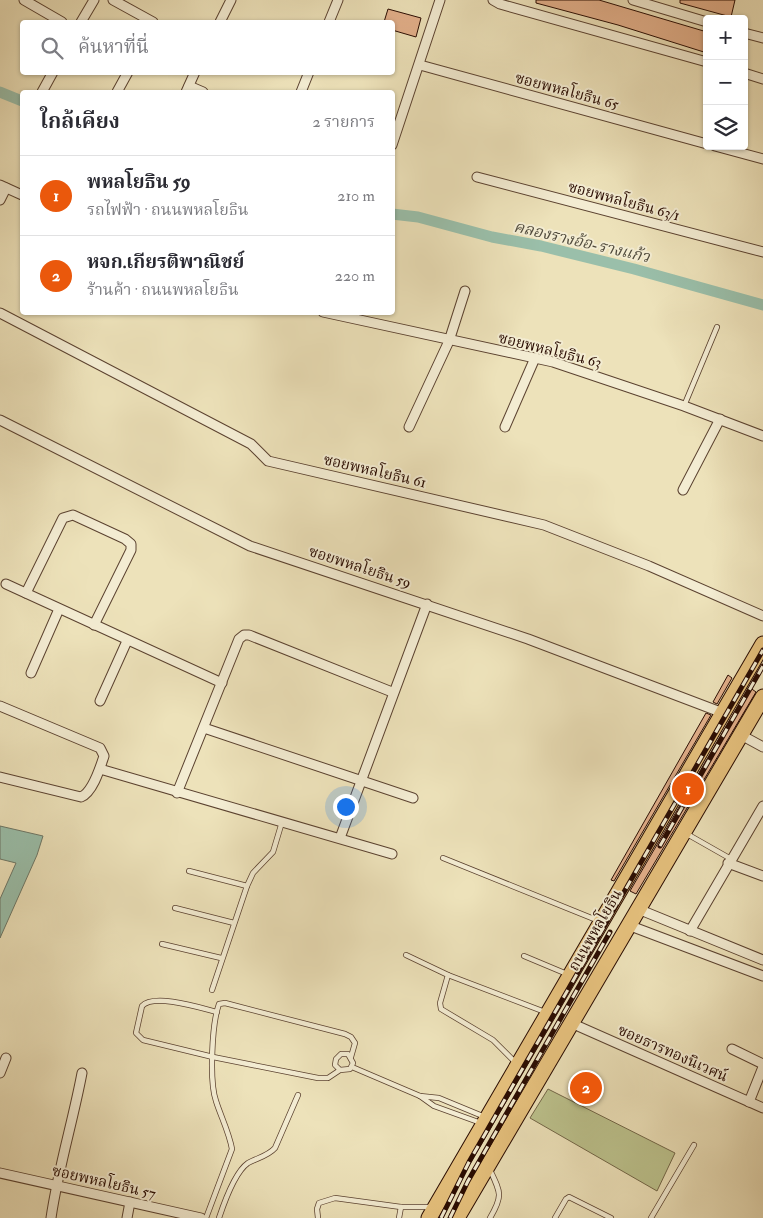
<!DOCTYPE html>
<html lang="th">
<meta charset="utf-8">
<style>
body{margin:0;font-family:"IM FELL Double Pica","Noto Serif Thai",serif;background:#f2f2f3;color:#2b2b33}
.controls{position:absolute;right:15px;top:15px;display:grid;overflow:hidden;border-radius:5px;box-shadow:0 1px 4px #0004}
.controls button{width:45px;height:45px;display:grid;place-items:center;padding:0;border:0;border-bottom:1px solid #e1e1e2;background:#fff;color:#2b2b33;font:25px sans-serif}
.you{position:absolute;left:345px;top:806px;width:18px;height:18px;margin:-12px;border:4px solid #fff;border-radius:50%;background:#1a73e8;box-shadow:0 0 0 8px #1a73e833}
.badge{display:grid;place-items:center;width:32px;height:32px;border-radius:50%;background:#ea580c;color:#fff;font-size:16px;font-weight:700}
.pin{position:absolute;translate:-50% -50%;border:2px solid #fff;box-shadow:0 1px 5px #0006}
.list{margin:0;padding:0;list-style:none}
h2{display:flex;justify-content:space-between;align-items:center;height:65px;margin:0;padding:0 20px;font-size:21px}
h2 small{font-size:16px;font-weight:400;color:#7c7c81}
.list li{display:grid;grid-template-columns:32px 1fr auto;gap:15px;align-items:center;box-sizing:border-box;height:80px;padding:0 20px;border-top:1px solid #e1e1e2}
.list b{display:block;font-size:19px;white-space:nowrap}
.list p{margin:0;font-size:16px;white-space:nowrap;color:#7c7c81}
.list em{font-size:16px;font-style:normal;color:#7c7c81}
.icon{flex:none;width:28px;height:28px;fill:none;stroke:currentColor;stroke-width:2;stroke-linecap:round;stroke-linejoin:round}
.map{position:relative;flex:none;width:763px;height:1218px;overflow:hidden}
.search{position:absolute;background:#fff;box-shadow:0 1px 4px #0004;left:20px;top:20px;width:375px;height:55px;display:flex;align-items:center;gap:12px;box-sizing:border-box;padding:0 18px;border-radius:5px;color:#7c7c81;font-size:19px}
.panel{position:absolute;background:#fff;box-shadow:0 1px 4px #0004;left:20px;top:90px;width:375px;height:225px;border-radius:5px}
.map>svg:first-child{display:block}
.green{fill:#bcc28d;stroke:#736748}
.water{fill:#9abfaa;stroke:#6d7767}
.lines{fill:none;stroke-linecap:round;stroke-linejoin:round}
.canal{stroke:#9abfaa;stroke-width:11}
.building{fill:#e3b08b;stroke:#2a0c02}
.service-casing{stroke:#5b4230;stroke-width:6}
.minor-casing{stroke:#5b4230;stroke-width:11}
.primary-casing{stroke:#2a0c02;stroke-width:17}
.service{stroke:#f3ecd2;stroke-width:4.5}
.minor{stroke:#f3ecd2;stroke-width:9}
.primary{stroke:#e6c17d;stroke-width:15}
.rail-casing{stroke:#2a0c02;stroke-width:5}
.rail{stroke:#f3ecd2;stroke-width:3;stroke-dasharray:9;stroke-linecap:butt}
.labels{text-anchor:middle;stroke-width:4;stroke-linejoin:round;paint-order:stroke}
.street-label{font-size:15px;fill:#2a0c02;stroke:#f3ecd2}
.water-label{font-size:16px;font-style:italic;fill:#514b3d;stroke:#f3ecd2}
</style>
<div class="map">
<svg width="763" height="1218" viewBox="0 0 763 1218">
<rect width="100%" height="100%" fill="#ede2ba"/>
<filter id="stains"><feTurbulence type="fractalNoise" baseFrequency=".004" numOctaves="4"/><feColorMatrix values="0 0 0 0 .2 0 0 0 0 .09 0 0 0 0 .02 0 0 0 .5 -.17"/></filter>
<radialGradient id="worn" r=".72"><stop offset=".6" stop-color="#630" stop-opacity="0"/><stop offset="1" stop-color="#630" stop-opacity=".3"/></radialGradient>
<path class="green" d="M548 1089 675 1153 657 1191 530 1118Z"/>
<path class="water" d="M0 826 43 836 37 855 0 938V899L16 863 0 859Z"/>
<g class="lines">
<g class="canal">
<path d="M0 92 22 101"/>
<path d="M392 214 418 217 492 237 541 246 634 269 763 305"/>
</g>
</g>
<g class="building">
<path d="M536 0H599L707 32V53L618 25 536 3Z"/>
<path d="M680 0H735L731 17 680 3Z"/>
<path d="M388 9 421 18 416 37 392 30V22H384Z"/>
<path d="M728 675 732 678 717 704 713 702Z"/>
<path d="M749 687 756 692 636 894 630 891Z"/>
<path d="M706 713 711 715 614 881 611 880Z"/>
</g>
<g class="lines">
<g class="service-casing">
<g id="service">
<path d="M684 406 717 327"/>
<path d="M687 834 731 859"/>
<path d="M443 858 599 921"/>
<path d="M189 871 247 886"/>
<path d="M175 908 234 923"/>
<path d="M162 944 221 958"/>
<path d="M406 955 448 975 440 1003 441 1009 493 1040 516 1063"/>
<path d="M524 956 567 974"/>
<path d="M448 975 545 1012"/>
<path d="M212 990 247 886 253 873 273 852 282 822"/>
<path d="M217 1012C201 1008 154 993 142 1006L136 1033 143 1040 213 1057 318 1078H328L340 1070 350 1069 353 1063 348 1054H341L336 1059 335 1065 340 1070"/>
<path d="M352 1067 420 1096 434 1106 481 1123"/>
<path d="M420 1096 439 1098 485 1117"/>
<path d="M206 1218 232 1149C229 1132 221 1117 216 1101 209 1081 212 1023 219 1004L225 1003 345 1034 351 1037 355 1043 351 1057"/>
<path d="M219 1218C224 1203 235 1172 248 1163 257 1158 268 1156 275 1148L298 1095"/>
<path d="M318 1218 317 1209 319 1203 335 1198 401 1207H431"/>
<path d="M399 1218 401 1207"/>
<path d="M490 1218C503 1196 501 1193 490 1170"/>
<path d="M555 1218 566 1199 569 1197 611 1218"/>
<path d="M651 1218 694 1145"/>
</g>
</g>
<g class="minor-casing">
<g id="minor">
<path d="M24 0 62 22"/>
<path d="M113 0 153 22"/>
<path d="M493 0 500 4 707 62"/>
<path d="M633 0 707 22"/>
<path d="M81 22 94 0"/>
<path d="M220 22 231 0"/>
<path d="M329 22 338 0"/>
<path d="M744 33 763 38"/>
<path d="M420 65 707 144"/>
<path d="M744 73 763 79"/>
<path d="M189 86 203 92"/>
<path d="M42 92 53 72"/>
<path d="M117 92 128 72"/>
<path d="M186 92 195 72"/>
<path d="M301 92 309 72"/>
<path d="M392 145 440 0"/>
<path d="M715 146 763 159"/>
<path d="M477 177 763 252"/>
<path d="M0 185 22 195"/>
<path d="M0 200 6 188"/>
<path d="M323 312 553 362 684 406 763 436"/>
<path d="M0 313 251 444 268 461 544 525 649 566 763 616"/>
<path d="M0 420 250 546 528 639 723 713"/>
<path d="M409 427 449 341 465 291"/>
<path d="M505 427 535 358"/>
<path d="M683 490 720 419"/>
<path d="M6 584 222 683"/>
<path d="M26 593 63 518 73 515 125 539 131 544V550L94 625"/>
<path d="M31 673 59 609"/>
<path d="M100 701 127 641"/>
<path d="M0 706 100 748 104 756C100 768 93 792 81 797L0 777"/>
<path d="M204 728 413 798"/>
<path d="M741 735 763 747"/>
<path d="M100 769 392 854"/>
<path d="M177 793 239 639 244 635H249L392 692"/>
<path d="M340 838 427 604"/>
<path d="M728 863 763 876"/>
<path d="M638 909 763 960"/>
<path d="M628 925 763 976"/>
<path d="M690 931 763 806"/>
<path d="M571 1023 763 1108"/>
<path d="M732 1049 763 1064"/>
<path d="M0 1073 6 1058"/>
<path d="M749 1102 763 1067"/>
<path d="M0 1173 201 1218"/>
<path d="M51 1218C58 1169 73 1121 82 1073"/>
<path d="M127 1218 130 1202"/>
</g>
</g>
<g class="primary-casing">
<g id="primary">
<path d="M429 1218 763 644"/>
<path d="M457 1218 763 697"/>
</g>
</g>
<use href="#service" class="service"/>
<use href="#minor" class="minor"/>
<use href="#primary" class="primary"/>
<g class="rail-casing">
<g id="rail">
<path d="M660 846 763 666"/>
<path d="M441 1218 469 1162 763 650"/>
<path d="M450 1218 468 1181 610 932"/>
</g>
</g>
<use href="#rail" class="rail"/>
</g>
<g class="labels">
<g class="street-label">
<text transform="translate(567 91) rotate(15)" y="5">ซอยพหลโยธิน 65</text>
<text transform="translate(624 201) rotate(15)" y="5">ซอยพหลโยธิน 63/1</text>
<text transform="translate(550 350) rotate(14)" y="5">ซอยพหลโยธิน 63</text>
<text transform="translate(375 471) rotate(13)" y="5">ซอยพหลโยธิน 61</text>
<text transform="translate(360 567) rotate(18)" y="5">ซอยพหลโยธิน 59</text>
<text transform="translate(595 930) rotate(-60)" y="5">ถนนพหลโยธิน</text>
<text transform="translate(673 1053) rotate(24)" y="5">ซอยธารทองนิเวศน์</text>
<text transform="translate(104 1182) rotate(13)" y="5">ซอยพหลโยธิน 57</text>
</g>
<g class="water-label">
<text transform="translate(582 241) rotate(13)" y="6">คลองรางอ้อ-รางแก้ว</text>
</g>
</g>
<rect width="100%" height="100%" filter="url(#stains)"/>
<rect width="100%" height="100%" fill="url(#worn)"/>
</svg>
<div class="controls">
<button>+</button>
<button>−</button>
<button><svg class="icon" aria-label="layers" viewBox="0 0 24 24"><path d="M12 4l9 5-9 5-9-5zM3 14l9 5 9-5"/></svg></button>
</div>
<div class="you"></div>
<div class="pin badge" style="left:688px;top:789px">1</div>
<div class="pin badge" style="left:586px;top:1088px">2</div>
<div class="search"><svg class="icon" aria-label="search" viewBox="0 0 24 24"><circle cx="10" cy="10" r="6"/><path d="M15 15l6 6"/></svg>ค้นหาที่นี่</div>
<section class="panel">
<h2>ใกล้เคียง<small>2 รายการ</small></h2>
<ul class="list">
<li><span class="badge">1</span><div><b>พหลโยธิน 59</b><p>รถไฟฟ้า · ถนนพหลโยธิน</p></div><em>210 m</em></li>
<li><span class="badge">2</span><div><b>หจก.เกียรติพาณิชย์</b><p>ร้านค้า · ถนนพหลโยธิน</p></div><em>220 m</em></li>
</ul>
</section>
</div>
